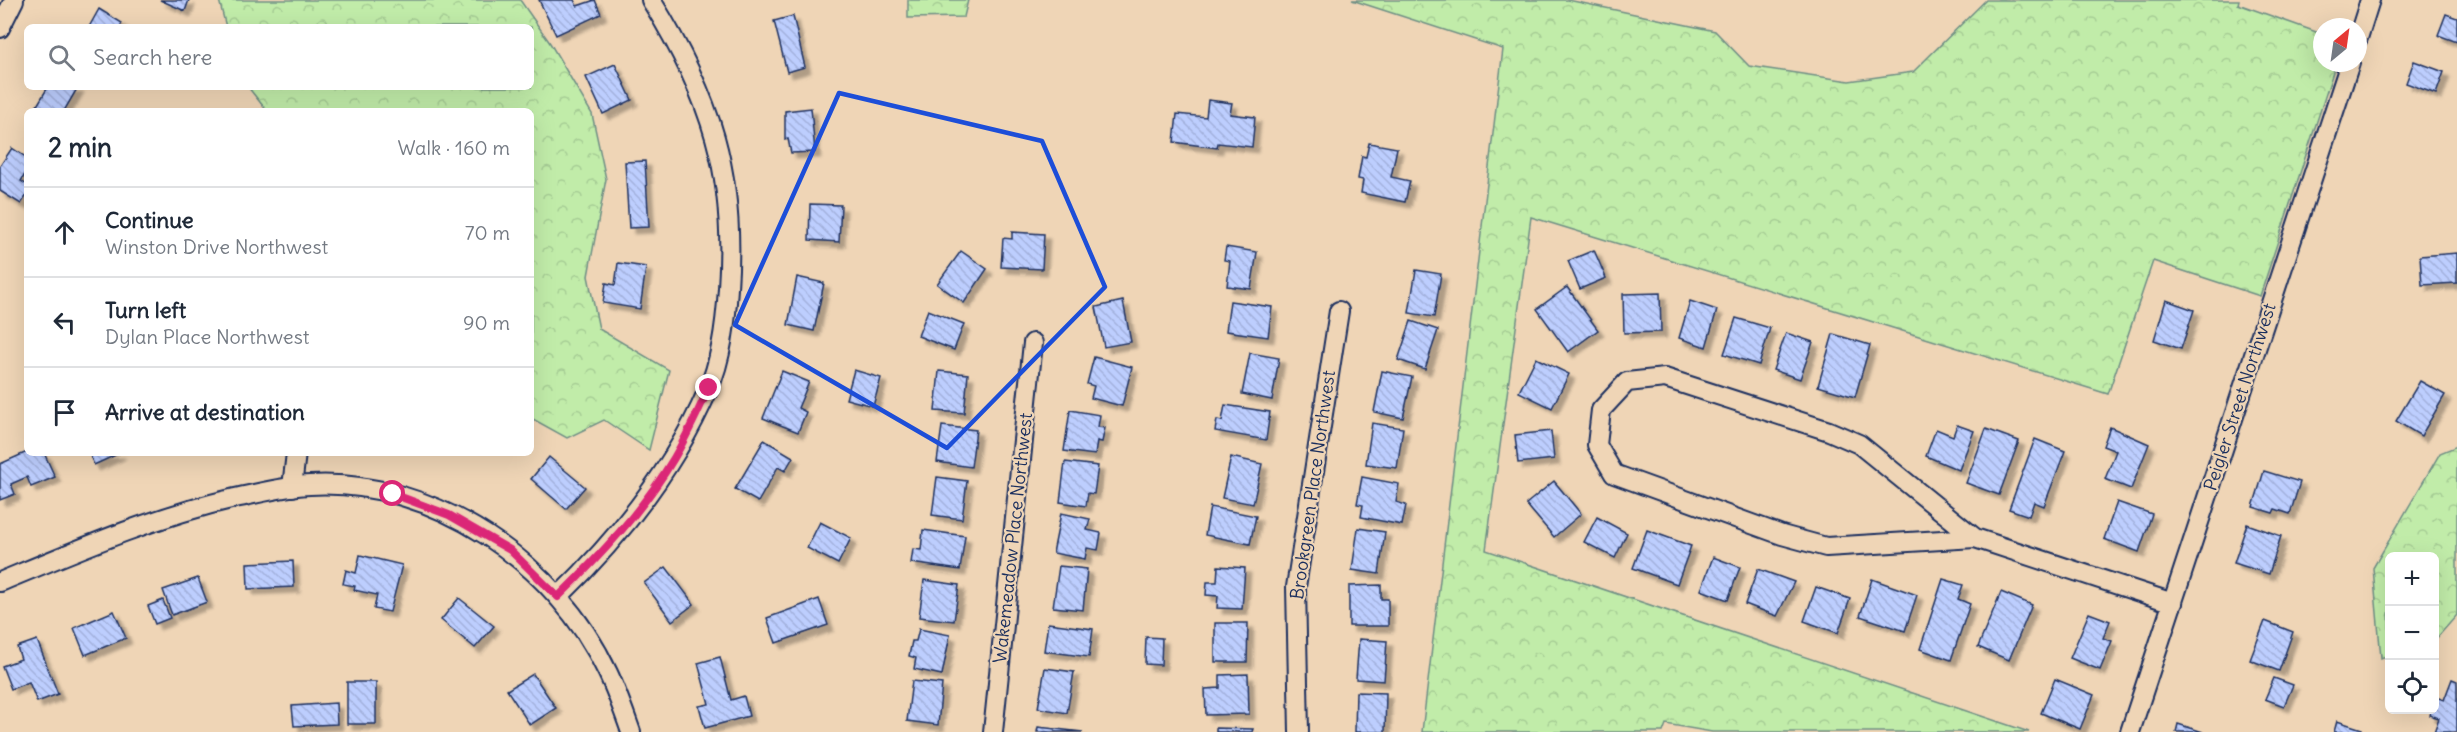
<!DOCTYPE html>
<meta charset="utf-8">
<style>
body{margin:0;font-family:Delius,sans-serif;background:#f6f6f7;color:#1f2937}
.controls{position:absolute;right:18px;bottom:18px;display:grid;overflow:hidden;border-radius:9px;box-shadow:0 6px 24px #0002}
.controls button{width:54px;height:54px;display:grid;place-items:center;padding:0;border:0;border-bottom:2px solid #e0e1e3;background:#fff;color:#1f2937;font:30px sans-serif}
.compass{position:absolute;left:2313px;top:18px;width:54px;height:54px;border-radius:50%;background:#fff;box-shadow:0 6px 24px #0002;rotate:29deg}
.stop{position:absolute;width:18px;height:18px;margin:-14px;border:4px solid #db2777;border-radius:50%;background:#fff}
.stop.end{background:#db2777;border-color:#fff;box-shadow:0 2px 6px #0008}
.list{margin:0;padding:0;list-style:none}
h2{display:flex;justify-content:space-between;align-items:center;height:78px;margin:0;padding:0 24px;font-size:26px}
h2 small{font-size:20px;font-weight:400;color:#747a83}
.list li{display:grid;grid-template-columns:39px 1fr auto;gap:18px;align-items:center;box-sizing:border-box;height:90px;padding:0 24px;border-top:2px solid #e0e1e3}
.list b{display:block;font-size:22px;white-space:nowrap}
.list p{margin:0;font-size:20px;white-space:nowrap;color:#747a83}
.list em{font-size:20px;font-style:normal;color:#747a83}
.icon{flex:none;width:33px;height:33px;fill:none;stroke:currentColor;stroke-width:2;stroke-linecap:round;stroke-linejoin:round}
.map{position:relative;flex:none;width:2457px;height:732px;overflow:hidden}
.search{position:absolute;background:#fff;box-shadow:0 6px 24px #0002;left:24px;top:24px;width:510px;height:66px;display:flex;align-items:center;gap:15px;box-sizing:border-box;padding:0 21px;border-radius:9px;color:#747a83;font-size:22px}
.panel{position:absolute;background:#fff;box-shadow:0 6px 24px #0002;left:24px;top:108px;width:510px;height:348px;border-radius:9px}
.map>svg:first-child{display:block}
.forest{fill:url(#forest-crowns);stroke:#6e8e84;stroke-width:1.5}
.building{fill:url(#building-back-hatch);stroke:#1b2f5e;stroke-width:1.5;filter:url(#shadow)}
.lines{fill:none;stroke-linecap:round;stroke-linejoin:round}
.street-casing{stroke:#1b2f5e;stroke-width:22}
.street{stroke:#efd5b6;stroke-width:18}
.route{stroke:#db2777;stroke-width:8}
.marked{fill:none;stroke:#1d4ed8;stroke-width:4.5;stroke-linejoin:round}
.labels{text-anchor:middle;stroke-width:4.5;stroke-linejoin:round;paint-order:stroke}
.street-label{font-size:18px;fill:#1b2f5e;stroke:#efd5b6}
</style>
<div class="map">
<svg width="2457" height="732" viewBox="0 0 2457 732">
<defs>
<pattern id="forest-crowns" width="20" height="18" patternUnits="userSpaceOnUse" patternTransform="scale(1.5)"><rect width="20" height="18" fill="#c1eca9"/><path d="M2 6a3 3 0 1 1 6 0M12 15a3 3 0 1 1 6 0" fill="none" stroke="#a5cb94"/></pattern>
<pattern id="building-back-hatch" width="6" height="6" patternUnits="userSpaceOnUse" patternTransform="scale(1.5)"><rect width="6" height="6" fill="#bdcefe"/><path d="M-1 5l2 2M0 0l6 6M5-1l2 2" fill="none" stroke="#a2b1dc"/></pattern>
<filter id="shadow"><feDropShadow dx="5.5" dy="5.5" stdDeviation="1.5" flood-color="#0004"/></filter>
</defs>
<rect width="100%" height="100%" fill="#efd5b6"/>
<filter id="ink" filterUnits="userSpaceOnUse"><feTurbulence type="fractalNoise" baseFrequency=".0167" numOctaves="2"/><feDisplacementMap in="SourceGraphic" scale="12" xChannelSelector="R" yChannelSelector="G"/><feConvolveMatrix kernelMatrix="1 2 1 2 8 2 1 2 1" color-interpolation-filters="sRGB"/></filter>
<g filter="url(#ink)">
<g class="forest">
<path d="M219 0H520L550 43 592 114 606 179 588 276 599 329 669 370 649 450 604 420 567 438 531 418V111H267L248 87H531V27H226Z"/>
<path d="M908 0H968L964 17 908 18Z"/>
<path d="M1352 0H1568L1715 31 1749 66 1849 81 1913 72 1986 0H2239L2238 4 2322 34V63H2336L2260 296 2153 261 2108 394 1531 217 1486 550 2029 732H1712L1666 724 1663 732H1422L1503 49Z"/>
<path d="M2457 446V615L2435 640 2434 556H2390L2389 655 2381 658 2373 568 2440 453Z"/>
</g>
<g class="building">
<path d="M160 0H189L185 11Z"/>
<path d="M539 0H574L577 6 595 0 601 14 556 35Z"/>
<path d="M99 9 122 23 120 27H89Z"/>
<path d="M2446 14 2457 18V42L2438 35Z"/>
<path d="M793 16 805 67 787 72 774 21Z"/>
<path d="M2414 61 2444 72 2436 94 2406 83Z"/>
<path d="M615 64 632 100 603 114 586 77Z"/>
<path d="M48 87H78L64 111H39L35 109Z"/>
<path d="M1208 100 1232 103 1230 114 1255 117 1252 147 1218 143 1217 148 1174 142 1177 114 1206 117Z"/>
<path d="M811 108 815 152 791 153 788 139 785 140V111Z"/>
<path d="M1369 143 1397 148 1391 177 1410 181 1405 202 1361 193 1363 180 1358 179 1362 156 1366 157Z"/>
<path d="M12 148 27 158V171L21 181 27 185V195L21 204 0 191V166Z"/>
<path d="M645 161 649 227 629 228 625 162Z"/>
<path d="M810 204 841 205 839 242 809 240Z"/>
<path d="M1012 232 1044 234 1042 269 1001 267 1003 238 1012 239Z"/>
<path d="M1226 247 1257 252 1251 289 1227 286 1230 261 1224 260Z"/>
<path d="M1594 250 1606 278 1580 289 1568 261Z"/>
<path d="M961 251 987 269 964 303 937 284Z"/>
<path d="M2457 253V283L2422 285 2420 256Z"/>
<path d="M618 263 646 267 640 309 603 303 606 283 615 285Z"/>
<path d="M1416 270 1441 274 1434 317 1409 313Z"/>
<path d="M797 277 824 283 814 331 788 325Z"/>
<path d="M1567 287 1598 330 1568 352 1537 309Z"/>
<path d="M1660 293 1661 332 1624 333 1623 294Z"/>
<path d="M2166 300 2194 310 2181 349 2154 340Z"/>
<path d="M1123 301 1131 342 1104 347 1096 307Z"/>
<path d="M1230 301 1272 307 1268 337 1226 331Z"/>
<path d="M1690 301 1717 310 1706 347 1679 338Z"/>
<path d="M928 310 964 324 954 350 918 336Z"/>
<path d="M1736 318 1770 328 1759 365 1724 354Z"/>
<path d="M1411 321 1438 330 1425 369 1398 360Z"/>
<path d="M1786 333 1813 342 1800 379 1773 370Z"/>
<path d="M1833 334 1870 345 1855 397 1818 386Z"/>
<path d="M1250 353 1279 358 1272 400 1242 394Z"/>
<path d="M1094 357 1132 367 1122 406 1091 398 1094 386 1087 384Z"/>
<path d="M1536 358 1569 374 1552 408 1519 392Z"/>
<path d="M854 370 881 378 873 406 846 399Z"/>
<path d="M782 371 809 382 798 408 806 412 798 432 763 418Z"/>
<path d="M939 371 968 374 964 413 935 411Z"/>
<path d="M1382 371 1412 377 1403 418 1374 412Z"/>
<path d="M2420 381 2445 395 2421 436 2396 421Z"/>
<path d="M1225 405 1270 412 1266 440 1215 431 1217 420 1222 421Z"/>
<path d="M1070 410 1100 415 1098 427 1105 428 1102 442 1097 441 1095 455 1064 451Z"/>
<path d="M1372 423 1403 428 1397 468 1366 464Z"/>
<path d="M1957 425 1974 431 1959 470 1926 456 1936 429 1953 436Z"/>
<path d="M942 426 976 430 971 467 937 462Z"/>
<path d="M2110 427 2149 444 2131 489 2105 479 2116 451 2103 446Z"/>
<path d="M1986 429 2019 441 1999 495 1966 483Z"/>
<path d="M1551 431 1554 459 1518 463 1515 435Z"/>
<path d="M2035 439 2065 451 2044 506 2034 502 2029 516 2009 509Z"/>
<path d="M764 440 793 457 785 471 778 467 758 502 735 489Z"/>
<path d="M27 452 44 453 55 477 31 487 27 477 11 484 15 494 0 500V464Z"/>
<path d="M89 453H120L94 465Z"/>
<path d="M549 457 585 487 566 509 531 479Z"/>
<path d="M1231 457 1262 464 1253 504 1222 498Z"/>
<path d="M1065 462 1098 466 1094 494 1088 493 1086 506 1060 502Z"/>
<path d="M2264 471 2300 482 2290 514 2275 509 2273 513 2253 507Z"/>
<path d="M937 477 967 481 962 519 932 515Z"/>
<path d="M1362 477 1399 484 1396 502 1406 505 1402 525 1361 517 1363 505 1357 504Z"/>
<path d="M1554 481 1581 514 1554 537 1526 504Z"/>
<path d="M2117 502 2152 514 2139 552 2104 539Z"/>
<path d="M1210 507 1256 516 1250 544 1205 535Z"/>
<path d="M1061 513 1090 519 1087 530 1101 533 1098 550 1087 548 1085 559 1053 553Z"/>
<path d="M1597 517 1627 533 1615 558 1584 542Z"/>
<path d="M820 522 851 538 838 564 807 548Z"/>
<path d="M2247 524 2281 536 2269 574 2234 563Z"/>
<path d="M1358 528 1385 532 1379 574 1352 570Z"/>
<path d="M923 530 965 536 960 570 911 563 913 549 921 550Z"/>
<path d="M1647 530 1691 546 1677 584 1633 568Z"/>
<path d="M360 555 402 565 390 612 374 609 377 595 354 590 355 586 343 584 346 570 356 573Z"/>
<path d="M1713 557 1740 567 1728 600 1701 590Z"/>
<path d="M293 561 294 587 248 589 247 563Z"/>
<path d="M1059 566 1087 569 1083 610 1053 607Z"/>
<path d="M1218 566 1245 568 1242 609 1217 608 1218 596 1206 595 1207 582H1217Z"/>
<path d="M666 567 694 604 672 621 644 583Z"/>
<path d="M1758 569 1794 582 1777 616 1745 604Z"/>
<path d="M198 578 207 602 172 615 163 590Z"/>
<path d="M1872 579 1917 595 1905 631 1860 616Z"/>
<path d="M1943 579 1963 585 1958 599 1970 604 1951 660 1920 649Z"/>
<path d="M924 580 959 585 954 621 919 617Z"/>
<path d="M1381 585V599H1388V626H1349V586Z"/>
<path d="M1816 587 1850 599 1838 633 1804 621Z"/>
<path d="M2001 592 2032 605 2009 660 1978 647Z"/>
<path d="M459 598 494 626 475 648 441 620Z"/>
<path d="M819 599 828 625 776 643 767 618Z"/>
<path d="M163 600 170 618 155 624 148 606Z"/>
<path d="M114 611 126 638 85 655 74 628Z"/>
<path d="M2089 613 2110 621 2103 638 2112 641 2100 670 2070 658Z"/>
<path d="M2265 621 2293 632 2279 671 2250 660Z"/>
<path d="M1048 623 1093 629 1089 657 1044 651Z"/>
<path d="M1215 623H1248L1247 662H1215Z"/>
<path d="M919 629 950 635 942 675 914 669 916 658 909 656 912 641H916Z"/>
<path d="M1146 637 1162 638 1161 665 1145 664Z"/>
<path d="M1359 639 1387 641 1384 681 1356 679Z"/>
<path d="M37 640 58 694 37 702 29 682 11 689 2 666 21 659 17 647Z"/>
<path d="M720 657 731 700 744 696 749 716 705 728 699 706 709 704 698 663Z"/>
<path d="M1045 668 1074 672 1067 713 1038 708Z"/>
<path d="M533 674 556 708 530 725 507 690Z"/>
<path d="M1248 674 1249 714 1206 715 1205 689 1220 688V675Z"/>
<path d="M2274 678 2293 685 2284 706 2265 699Z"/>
<path d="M2055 679 2094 695 2080 729 2041 713Z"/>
<path d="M2452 679 2457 681V732H2434L2439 718 2429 715 2431 710H2434L2436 697 2444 700Z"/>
<path d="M912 681 942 684 938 725 907 721Z"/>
<rect x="347" y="682" width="29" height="42"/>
<path d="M1356 692 1386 693 1385 732H1355Z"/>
<path d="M336 703 337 724 294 726 292 706Z"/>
<path d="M2337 721 2362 729 2361 732H2334Z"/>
<path d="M2178 724 2203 732H2176Z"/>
<path d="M1038 727 1083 732H1037Z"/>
<path d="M1216 728 1253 729 1252 732H1216Z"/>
</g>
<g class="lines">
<g class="street-casing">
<g id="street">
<path d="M0 28 14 0"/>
<path d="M2358 38 2370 0"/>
<path d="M292 487 296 453"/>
<path d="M1975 538 1826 547 1782 535 1614 474 1597 445 1601 410 1627 382 1665 378 1829 431 1859 444 1975 538 2173 603"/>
<path d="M0 582C77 550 153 517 235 498 260 493 285 486 310 485 434 478 557 563 608 673 617 692 624 712 631 732"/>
<path d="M558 597C620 537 674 469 708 390 722 359 726 321 728 288 736 174 711 97 651 0"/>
<path d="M993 732 1033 343"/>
<path d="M1299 732 1296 587 1339 311"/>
<path d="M2130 732 2350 63"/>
</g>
</g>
<use href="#street" class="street"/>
</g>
</g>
<g class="lines" filter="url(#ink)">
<path class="route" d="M393 494 449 515 510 550 558 597C600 556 643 510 674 458 687 436 698 411 709 388"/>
</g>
<path class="marked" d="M839 93 1042 141 1105 287 947 448 735 325Z"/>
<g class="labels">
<g class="street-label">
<text transform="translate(2240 397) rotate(-72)" y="6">Peigler Street Northwest</text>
<text transform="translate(1313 485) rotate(-82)" y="6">Brookgreen Place Northwest</text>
<text transform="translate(1013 538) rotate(-84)" y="6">Wakemeadow Place Northwest</text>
</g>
</g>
</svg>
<div class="controls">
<button>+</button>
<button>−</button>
<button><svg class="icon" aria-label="locate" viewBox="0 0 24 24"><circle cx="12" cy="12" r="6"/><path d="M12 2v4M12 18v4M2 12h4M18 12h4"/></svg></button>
</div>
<svg class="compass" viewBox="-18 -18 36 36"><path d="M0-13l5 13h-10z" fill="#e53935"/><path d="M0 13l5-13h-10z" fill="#747a83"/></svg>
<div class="stop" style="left:393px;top:494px"></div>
<div class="stop end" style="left:709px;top:388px"></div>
<div class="search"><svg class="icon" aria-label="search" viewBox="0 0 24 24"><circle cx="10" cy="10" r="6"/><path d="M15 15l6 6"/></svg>Search here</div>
<section class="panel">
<h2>2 min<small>Walk · 160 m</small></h2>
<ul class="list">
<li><svg class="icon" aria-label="ahead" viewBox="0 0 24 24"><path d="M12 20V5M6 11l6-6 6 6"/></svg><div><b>Continue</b><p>Winston Drive Northwest</p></div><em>70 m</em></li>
<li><svg class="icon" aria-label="left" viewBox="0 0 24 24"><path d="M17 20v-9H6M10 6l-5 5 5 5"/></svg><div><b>Turn left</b><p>Dylan Place Northwest</p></div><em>90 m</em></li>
<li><svg class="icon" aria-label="arrive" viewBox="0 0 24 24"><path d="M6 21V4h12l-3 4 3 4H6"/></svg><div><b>Arrive at destination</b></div></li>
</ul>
</section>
</div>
